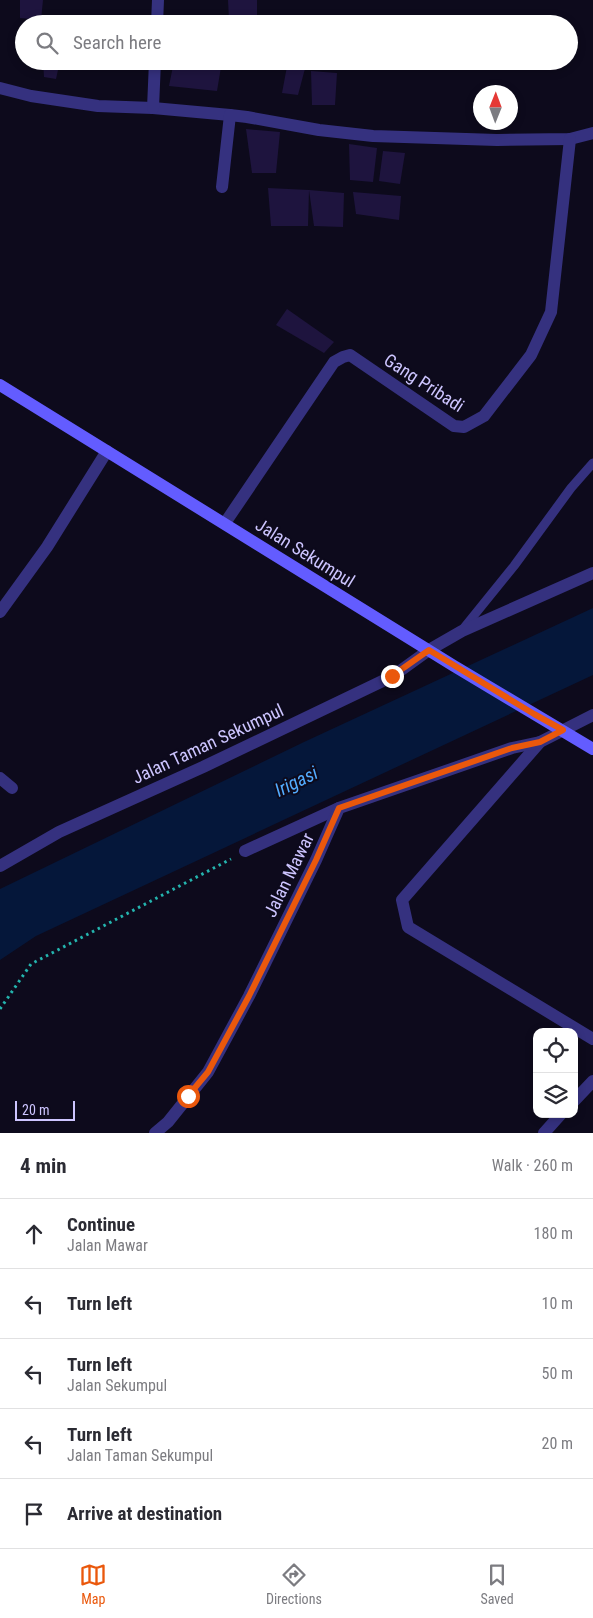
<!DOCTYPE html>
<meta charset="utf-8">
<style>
body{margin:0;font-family:"Roboto Condensed",sans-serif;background:#f2f2f3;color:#2b2b33}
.controls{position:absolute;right:15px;bottom:15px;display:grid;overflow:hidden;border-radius:10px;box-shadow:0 2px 8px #0003}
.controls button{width:45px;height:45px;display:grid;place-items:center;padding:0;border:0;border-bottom:1px solid #e1e1e2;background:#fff;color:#2b2b33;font:25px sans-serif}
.compass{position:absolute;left:473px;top:85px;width:45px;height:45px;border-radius:50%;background:#fff;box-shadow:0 2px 8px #0003;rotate:1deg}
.scale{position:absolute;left:15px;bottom:12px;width:60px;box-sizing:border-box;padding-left:5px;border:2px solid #cdc5ff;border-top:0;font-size:14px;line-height:18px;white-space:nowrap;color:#cdc5ff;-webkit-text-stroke:4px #0d0a1c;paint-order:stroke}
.stop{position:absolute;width:15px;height:15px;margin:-11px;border:4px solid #ea580c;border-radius:50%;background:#fff}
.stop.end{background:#ea580c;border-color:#fff;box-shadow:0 1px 5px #0008}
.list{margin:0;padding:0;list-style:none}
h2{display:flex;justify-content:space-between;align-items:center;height:65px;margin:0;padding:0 20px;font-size:21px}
h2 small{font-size:16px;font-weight:400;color:#7c7c81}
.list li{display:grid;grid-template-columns:32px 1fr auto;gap:15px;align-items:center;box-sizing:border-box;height:70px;padding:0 20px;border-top:1px solid #e1e1e2}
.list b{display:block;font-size:19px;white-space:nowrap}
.list p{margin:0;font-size:16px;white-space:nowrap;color:#7c7c81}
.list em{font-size:16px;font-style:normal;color:#7c7c81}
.icon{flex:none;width:28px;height:28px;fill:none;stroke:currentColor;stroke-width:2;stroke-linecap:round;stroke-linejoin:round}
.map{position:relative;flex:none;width:593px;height:1133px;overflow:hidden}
.search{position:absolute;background:#fff;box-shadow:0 2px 8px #0003;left:15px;right:15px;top:15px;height:55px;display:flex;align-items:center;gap:12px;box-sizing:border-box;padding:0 18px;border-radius:28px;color:#7c7c81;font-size:19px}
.sheet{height:415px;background:#fff}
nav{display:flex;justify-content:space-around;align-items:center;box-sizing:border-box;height:70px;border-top:1px solid #e1e1e2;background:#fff;font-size:14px;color:#7c7c81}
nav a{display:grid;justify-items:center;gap:2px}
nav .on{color:#ea580c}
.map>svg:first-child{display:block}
.water{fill:#05173a}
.building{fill:#1e143e}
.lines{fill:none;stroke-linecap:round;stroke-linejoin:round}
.path{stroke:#24b4ae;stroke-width:3;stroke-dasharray:2.5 4;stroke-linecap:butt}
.lane{stroke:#35317f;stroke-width:9}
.street{stroke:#35317f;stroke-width:12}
.secondary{stroke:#635cff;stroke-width:12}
.route{stroke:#ea580c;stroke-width:6}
.labels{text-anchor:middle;stroke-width:4;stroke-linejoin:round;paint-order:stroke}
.street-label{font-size:18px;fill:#cdc5ff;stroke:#0d0a1c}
.water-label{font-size:19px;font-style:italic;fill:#53acff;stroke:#0d0a1c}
</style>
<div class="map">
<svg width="593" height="1133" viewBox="0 0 593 1133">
<rect width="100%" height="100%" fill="#0d0a1c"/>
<path class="water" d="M593 608V675L36 936 0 960V889L304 742Z"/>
<g class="building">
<path d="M20 0H43L41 20 20 18Z"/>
<path d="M228 0H257V22L229 20Z"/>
<path d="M168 16 190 18 189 24H168Z"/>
<path d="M43 61H60L56 79 44 77Z"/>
<path d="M174 61H222L217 91 169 86Z"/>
<path d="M288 61H307L298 95 282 93Z"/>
<path d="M311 71 337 73 335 105H312Z"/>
<path d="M246 129 280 132 276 173H252Z"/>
<path d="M349 144 377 148 373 182 350 180Z"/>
<path d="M383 151 405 153 400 184 379 181Z"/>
<path d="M268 188 309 190 308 226H271Z"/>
<path d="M309 190 344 193 343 227 314 226Z"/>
<path d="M353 192 401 196 399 220 356 214Z"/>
<path d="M287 309 334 342 324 353 276 325Z"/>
</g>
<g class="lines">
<path class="path" d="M0 1009 31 964 231 859"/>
<path class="lane" d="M463 629 514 566 571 488 593 463"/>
<g class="street">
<path d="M157 24 158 0"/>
<path d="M0 88 31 96 98 106 153 108 230 115"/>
<path d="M153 108 155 61"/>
<path d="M222 187 230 115 247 117 319 130 373 136 497 140 570 139 593 133"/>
<path d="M225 523 334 362 343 357 350 355 454 426 464 427 484 416 531 355 551 312 570 139"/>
<path d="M0 612 47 547 107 451"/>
<path d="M593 715 540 742 402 900 408 927 593 1039"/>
<path d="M0 778 12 788"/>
<path d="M245 851 339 808"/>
<path d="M0 866 59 832 203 767 393 676 429 650 462 631 593 573"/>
<path d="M574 1101 593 1081"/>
<path d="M155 1133 168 1122 208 1072 249 996 316 860 339 808 512 748 540 742"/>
<path d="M544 1133 561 1114"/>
</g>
<path class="secondary" d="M0 385 454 666 593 749"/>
</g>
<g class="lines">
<path class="route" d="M188 1096 208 1072 249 996 316 860 339 808 512 748 540 742 563 730 534 714 429 650 392 676"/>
</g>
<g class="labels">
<g class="street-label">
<text transform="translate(424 383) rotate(33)" y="6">Gang Pribadi</text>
<text transform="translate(305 553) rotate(32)" y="6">Jalan Sekumpul</text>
<text transform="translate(208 744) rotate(-25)" y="6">Jalan Taman Sekumpul</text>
<text transform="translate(289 875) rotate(-64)" y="6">Jalan Mawar</text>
</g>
<g class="water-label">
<text transform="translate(296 781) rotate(-26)" y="7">Irigasi</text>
</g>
</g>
</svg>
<div class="controls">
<button><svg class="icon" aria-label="locate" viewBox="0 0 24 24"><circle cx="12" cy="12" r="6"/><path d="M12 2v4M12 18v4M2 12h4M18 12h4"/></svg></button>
<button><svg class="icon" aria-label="layers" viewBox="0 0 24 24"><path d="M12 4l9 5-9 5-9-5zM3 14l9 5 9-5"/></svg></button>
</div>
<svg class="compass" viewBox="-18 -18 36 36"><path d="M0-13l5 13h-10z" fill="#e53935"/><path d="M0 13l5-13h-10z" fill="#7c7c81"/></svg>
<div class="scale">20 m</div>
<div class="stop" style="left:188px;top:1096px"></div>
<div class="stop end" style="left:392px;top:676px"></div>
<div class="search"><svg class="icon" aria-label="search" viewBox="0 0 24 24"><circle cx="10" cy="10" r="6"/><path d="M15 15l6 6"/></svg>Search here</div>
</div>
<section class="sheet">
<h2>4 min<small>Walk · 260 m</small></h2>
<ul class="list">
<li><svg class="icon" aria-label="ahead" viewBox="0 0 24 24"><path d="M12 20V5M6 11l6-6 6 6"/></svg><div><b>Continue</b><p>Jalan Mawar</p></div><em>180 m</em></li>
<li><svg class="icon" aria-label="left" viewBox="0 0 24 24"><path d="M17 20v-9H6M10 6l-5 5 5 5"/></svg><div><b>Turn left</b></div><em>10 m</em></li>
<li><svg class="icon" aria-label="left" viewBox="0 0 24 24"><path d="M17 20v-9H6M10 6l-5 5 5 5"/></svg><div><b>Turn left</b><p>Jalan Sekumpul</p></div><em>50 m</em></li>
<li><svg class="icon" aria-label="left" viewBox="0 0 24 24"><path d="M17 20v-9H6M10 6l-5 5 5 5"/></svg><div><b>Turn left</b><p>Jalan Taman Sekumpul</p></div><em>20 m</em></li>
<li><svg class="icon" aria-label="arrive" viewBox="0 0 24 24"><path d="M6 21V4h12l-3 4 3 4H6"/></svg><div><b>Arrive at destination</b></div></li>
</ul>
</section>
<nav>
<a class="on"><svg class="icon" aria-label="map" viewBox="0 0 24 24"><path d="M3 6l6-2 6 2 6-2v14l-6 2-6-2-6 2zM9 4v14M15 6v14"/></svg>Map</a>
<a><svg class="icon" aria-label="directions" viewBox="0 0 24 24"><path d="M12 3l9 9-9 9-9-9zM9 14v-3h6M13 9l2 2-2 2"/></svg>Directions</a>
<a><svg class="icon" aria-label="saved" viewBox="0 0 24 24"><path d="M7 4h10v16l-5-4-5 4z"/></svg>Saved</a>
</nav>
